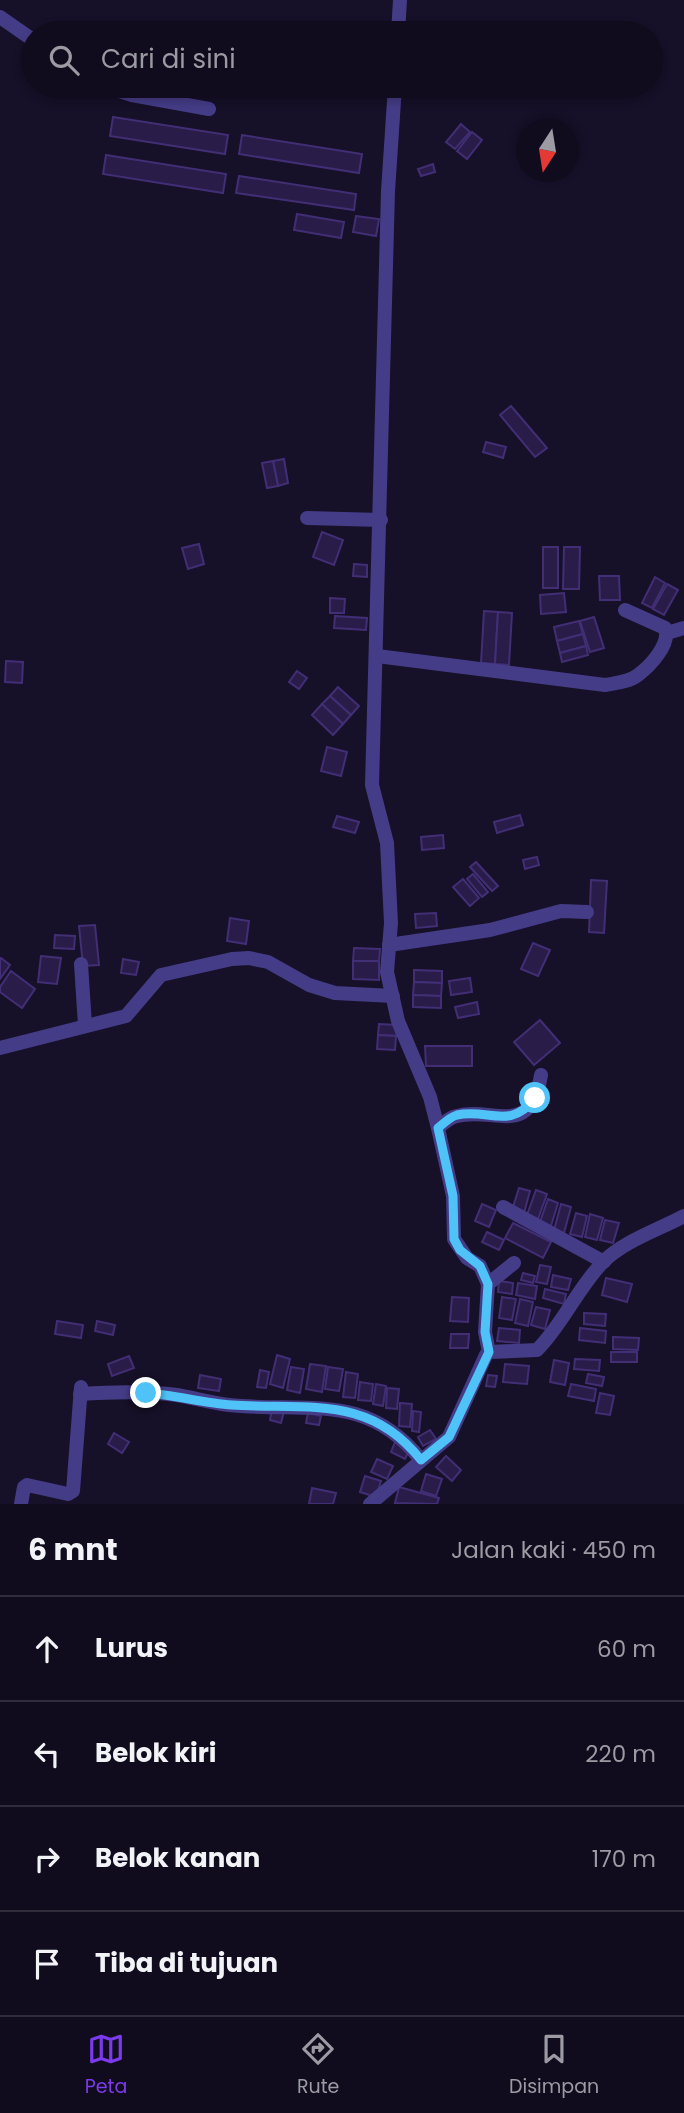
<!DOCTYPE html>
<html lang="id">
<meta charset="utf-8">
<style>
body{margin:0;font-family:Poppins,sans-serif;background:#1e1a2b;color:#f1f3f6}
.compass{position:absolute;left:516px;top:119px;width:63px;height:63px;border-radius:50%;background:#100c1e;box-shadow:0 4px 10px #0003;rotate:192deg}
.stop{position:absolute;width:21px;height:21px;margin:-16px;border:5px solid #4fc3f7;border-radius:50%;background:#fff}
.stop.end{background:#4fc3f7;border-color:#fff;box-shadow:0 2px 7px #0008}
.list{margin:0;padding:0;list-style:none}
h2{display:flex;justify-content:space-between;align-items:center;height:91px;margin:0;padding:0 28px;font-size:30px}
h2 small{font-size:23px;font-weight:400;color:#9c9ba4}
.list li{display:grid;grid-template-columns:46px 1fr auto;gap:21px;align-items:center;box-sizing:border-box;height:105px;padding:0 28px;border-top:2px solid #302c3c}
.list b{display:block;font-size:26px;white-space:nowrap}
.list em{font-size:23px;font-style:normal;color:#9c9ba4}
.icon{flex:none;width:38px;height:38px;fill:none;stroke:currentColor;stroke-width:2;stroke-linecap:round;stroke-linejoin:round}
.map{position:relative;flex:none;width:684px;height:1504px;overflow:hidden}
.search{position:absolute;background:#100c1e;box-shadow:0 4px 10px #0003;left:21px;right:21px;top:21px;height:77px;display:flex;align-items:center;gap:18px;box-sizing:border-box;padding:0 24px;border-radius:38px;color:#9c9ba4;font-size:26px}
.sheet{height:511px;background:#100c1e}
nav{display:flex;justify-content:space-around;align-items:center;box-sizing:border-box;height:98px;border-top:2px solid #302c3c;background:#100c1e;font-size:19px;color:#9c9ba4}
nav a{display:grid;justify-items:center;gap:4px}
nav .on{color:#7c3aed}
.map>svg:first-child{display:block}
.building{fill:#291c49;stroke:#422e75;stroke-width:2}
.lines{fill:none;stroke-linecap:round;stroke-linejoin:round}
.minor{stroke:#453c87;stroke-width:14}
.route{stroke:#4fc3f7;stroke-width:9}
</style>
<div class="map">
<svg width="684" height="1504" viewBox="0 0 684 1504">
<rect width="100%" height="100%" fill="#161028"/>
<g class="building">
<path d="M113 117 228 135 225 154 110 136Z"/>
<path d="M461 124 470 132 455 149 446 142Z"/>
<path d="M472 132 482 140 467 159 457 151Z"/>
<path d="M242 135 362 154 359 173 239 154Z"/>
<path d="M106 155 226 174 223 193 103 174Z"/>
<path d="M433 164 435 172 421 176 418 169Z"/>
<path d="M239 176 356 194 354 210 236 193Z"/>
<path d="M297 214 344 222 341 238 294 230Z"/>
<path d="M356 216 379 219 376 236 353 232Z"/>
<path d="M511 406 547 448 535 457 500 415Z"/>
<path d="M486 442 506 447 503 458 483 452Z"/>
<path d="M284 459 288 483 278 486 273 461Z"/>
<path d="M273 461 278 486 267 488 262 463Z"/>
<path d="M322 532 343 540 334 565 313 557Z"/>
<path d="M199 544 204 564 188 569 182 548Z"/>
<rect x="543" y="547" width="15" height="41"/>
<path d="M564 547H580L579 589H563Z"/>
<path d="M354 564 367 565V577L353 576Z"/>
<path d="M599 576H619L620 600H600Z"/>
<path d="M655 577 665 583 652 608 642 603Z"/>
<path d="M667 584 678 590 664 615 653 609Z"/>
<path d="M564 593 566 612 541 614 540 595Z"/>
<path d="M330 598 345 599 344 613H330Z"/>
<path d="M484 611 498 612 495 664 481 663Z"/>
<path d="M498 612 512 613 509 665 495 664Z"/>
<path d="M335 616 367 618 366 630 334 628Z"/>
<path d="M594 617 604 648 590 652 580 621Z"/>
<path d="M579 621 583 634 557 641 554 627Z"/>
<path d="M583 634 586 646 560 653 557 641Z"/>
<path d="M586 646 588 655 562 662 560 653Z"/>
<path d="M6 661 23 662 22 683 5 682Z"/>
<path d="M297 671 307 678 299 689 289 682Z"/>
<path d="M338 687 359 706 351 715 330 696Z"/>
<path d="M330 696 351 715 343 724 322 704Z"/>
<path d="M322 704 343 724 333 735 312 715Z"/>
<path d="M327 747 347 752 341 776 321 771Z"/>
<path d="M520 815 523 825 497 833 494 822Z"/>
<path d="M337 816 359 822 355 833 333 827Z"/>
<path d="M443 835 444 848 422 850 421 837Z"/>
<path d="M537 857 539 865 525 869 523 860Z"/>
<path d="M476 862 498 886 492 891 470 867Z"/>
<path d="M473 874 488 892 482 897 467 879Z"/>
<path d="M463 879 479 898 470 906 453 887Z"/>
<path d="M591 880 607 881 604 933 589 932Z"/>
<path d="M436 913 437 926 416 928 415 914Z"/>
<path d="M230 918 249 921 246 944 227 941Z"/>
<path d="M95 925 99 965 83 966 79 926Z"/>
<path d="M55 935 75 936 74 949 54 948Z"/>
<path d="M533 943 550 950 538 976 521 969Z"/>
<path d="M354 948 380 949 379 961H353Z"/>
<path d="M41 956 61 958 57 984 38 982Z"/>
<path d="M1 958 10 965 0 979V959Z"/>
<path d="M123 959 139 962 136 975 121 973Z"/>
<path d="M353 961H379V980L353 979Z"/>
<path d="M414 970 442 971V983L414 982Z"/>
<path d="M11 971 35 989 22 1008 0 992V987Z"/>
<path d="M470 978 472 992 451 995 449 981Z"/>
<path d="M414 982 442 983 441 996 413 995Z"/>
<path d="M413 995 441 996V1008L413 1007Z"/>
<path d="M477 1002 479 1014 458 1018 455 1007Z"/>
<path d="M540 1020 560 1043 534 1065 514 1042Z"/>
<path d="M379 1024 397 1025 396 1036 378 1035Z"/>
<path d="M378 1035 396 1036 395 1050 377 1049Z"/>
<path d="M425 1046H472V1066H426Z"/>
<path d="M519 1188 530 1191 524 1213 512 1210Z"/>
<path d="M536 1190 547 1194 538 1219 527 1215Z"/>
<path d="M548 1199 558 1203 551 1226 540 1222Z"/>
<path d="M482 1204 496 1210 489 1227 475 1221Z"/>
<path d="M561 1204 571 1207 564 1233 554 1230Z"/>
<path d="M576 1213 587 1216 582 1237 570 1234Z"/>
<path d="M590 1214 603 1218 597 1240 585 1237Z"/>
<path d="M605 1220 619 1223 613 1243 600 1240Z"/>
<path d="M513 1223 551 1242 543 1258 505 1238Z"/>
<path d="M487 1232 504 1240 499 1250 482 1242Z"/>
<path d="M540 1265 551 1267 547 1284 536 1282Z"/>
<path d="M523 1273 535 1276 533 1283 521 1280Z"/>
<path d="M553 1275 571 1279 568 1290 551 1287Z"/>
<path d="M606 1278 632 1284 627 1302 602 1295Z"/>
<path d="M499 1281 513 1283 512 1294 498 1292Z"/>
<path d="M518 1283 537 1286 535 1299 516 1295Z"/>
<path d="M545 1289 566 1294 564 1304 543 1298Z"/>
<path d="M452 1297 469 1298 468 1322 450 1321Z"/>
<path d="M502 1297 516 1299 512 1320 499 1318Z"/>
<path d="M520 1299 533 1302 528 1326 515 1323Z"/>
<path d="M536 1307 550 1310 545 1329 531 1325Z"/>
<path d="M584 1313 606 1314 605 1326 584 1324Z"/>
<path d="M57 1321 83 1325 81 1338 55 1334Z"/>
<path d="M97 1321 115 1325 113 1335 95 1331Z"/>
<path d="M499 1328 520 1330 519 1343 497 1341Z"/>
<path d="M580 1328 606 1331 605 1343 579 1340Z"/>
<path d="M451 1334H469L468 1348H450Z"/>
<path d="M613 1337 639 1338 638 1350 613 1349Z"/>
<rect x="611" y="1352" width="26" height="10"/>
<path d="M277 1355 290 1359 283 1388 270 1384Z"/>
<path d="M129 1356 134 1368 112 1376 108 1364Z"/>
<path d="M575 1359 600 1360 599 1371 574 1369Z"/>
<path d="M554 1360 569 1363 565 1385 550 1382Z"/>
<path d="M310 1364 326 1366 322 1392 306 1389Z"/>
<path d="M505 1364 529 1366 527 1384 503 1382Z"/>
<path d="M291 1367 304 1369 300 1393 287 1390Z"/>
<path d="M328 1367 343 1369 339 1391 325 1389Z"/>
<path d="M260 1370 269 1372 266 1388 257 1387Z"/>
<path d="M346 1372 358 1374 355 1398 343 1397Z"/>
<path d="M588 1374 604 1377 602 1386 586 1383Z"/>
<path d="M200 1375 221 1379 219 1391 198 1388Z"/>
<path d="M488 1375 497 1376 495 1387 486 1386Z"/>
<path d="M360 1382 373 1384 371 1401 358 1400Z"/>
<path d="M376 1384 386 1386 383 1406 373 1404Z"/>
<path d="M571 1384 596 1389 594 1401 568 1396Z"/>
<path d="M387 1388 399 1389 397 1409 386 1408Z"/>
<path d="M600 1393 614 1396 610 1415 596 1413Z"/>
<path d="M400 1403 412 1404 410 1427 399 1426Z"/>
<path d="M272 1409 284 1411 281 1423 270 1420Z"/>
<path d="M413 1411 421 1412 419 1432 412 1431Z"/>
<path d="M308 1413 321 1416 319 1425 306 1423Z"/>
<path d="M430 1430 436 1439 423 1446 418 1437Z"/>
<path d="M114 1433 129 1442 122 1453 108 1444Z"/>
<path d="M395 1442 410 1449 405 1459 391 1452Z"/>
<path d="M446 1456 461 1470 452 1481 436 1467Z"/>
<path d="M377 1459 393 1466 387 1479 371 1472Z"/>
<path d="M426 1474 442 1479 436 1496 421 1491Z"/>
<path d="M365 1476 381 1481 376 1497 360 1492Z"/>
<path d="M399 1487 439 1498 437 1504 395 1503Z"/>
<path d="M312 1488 336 1493 333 1504H309Z"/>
</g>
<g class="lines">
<g class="minor">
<path d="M0 17 33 40"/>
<path d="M398 33 400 0"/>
<path d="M104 86 132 95 209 109"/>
<path d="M395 86 388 191 372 785 387 843 391 923 387 972 398 1021 430 1097 438 1128 453 1196 454 1239 467 1258 480 1266 488 1284"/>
<path d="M307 518 381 520"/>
<path d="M667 633 684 628"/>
<path d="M377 656 605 685C616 683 629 682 638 675 650 666 671 644 665 628L625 610"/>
<path d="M389 945 490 930 561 911 587 912"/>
<path d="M81 964 85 1025"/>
<path d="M0 1048 126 1016 161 975 232 959 249 958 268 962 309 985 335 993 393 996"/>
<path d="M438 1128C444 1123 450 1117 457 1116 493 1106 531 1140 541 1075"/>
<path d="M503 1207 604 1262"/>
<path d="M489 1352 485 1332 488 1284 514 1263"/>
<path d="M80 1394C112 1392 145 1391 177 1395 194 1398 212 1403 229 1405 306 1413 366 1391 421 1460"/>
<path d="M21 1504 24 1487 27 1485 68 1494 73 1491 81 1387"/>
<path d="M370 1504 449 1437 486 1355 489 1352 537 1350C563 1324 577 1289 603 1262 624 1241 658 1230 684 1216"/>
</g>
</g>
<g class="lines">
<path class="route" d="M146 1393C175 1395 203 1403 232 1405 307 1410 369 1394 421 1460L449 1437 489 1352 485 1332 488 1284 480 1266 460 1250 454 1239 453 1196 438 1128C444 1123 450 1117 457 1115 488 1108 510 1131 535 1098"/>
</g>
</svg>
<svg class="compass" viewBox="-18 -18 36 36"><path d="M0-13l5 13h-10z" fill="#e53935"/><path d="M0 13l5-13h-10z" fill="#9c9ba4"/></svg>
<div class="stop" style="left:535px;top:1098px"></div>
<div class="stop end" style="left:146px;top:1393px"></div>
<div class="search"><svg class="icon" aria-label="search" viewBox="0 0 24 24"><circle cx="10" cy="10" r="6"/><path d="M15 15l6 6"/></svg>Cari di sini</div>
</div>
<section class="sheet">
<h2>6 mnt<small>Jalan kaki · 450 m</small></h2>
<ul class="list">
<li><svg class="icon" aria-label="ahead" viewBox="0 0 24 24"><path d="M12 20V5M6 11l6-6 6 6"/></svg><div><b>Lurus</b></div><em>60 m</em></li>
<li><svg class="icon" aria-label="left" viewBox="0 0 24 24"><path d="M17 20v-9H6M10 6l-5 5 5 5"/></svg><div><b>Belok kiri</b></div><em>220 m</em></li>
<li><svg class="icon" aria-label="right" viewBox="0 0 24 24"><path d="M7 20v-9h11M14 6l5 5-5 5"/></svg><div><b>Belok kanan</b></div><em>170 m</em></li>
<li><svg class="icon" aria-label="arrive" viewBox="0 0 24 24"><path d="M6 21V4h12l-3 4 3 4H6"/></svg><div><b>Tiba di tujuan</b></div></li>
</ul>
</section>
<nav>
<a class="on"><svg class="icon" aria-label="map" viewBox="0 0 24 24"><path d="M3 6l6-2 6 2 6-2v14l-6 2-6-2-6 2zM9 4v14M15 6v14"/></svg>Peta</a>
<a><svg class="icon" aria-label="directions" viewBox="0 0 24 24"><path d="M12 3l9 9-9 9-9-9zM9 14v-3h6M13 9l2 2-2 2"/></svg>Rute</a>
<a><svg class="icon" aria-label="saved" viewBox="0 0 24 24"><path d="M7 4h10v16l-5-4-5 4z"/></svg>Disimpan</a>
</nav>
